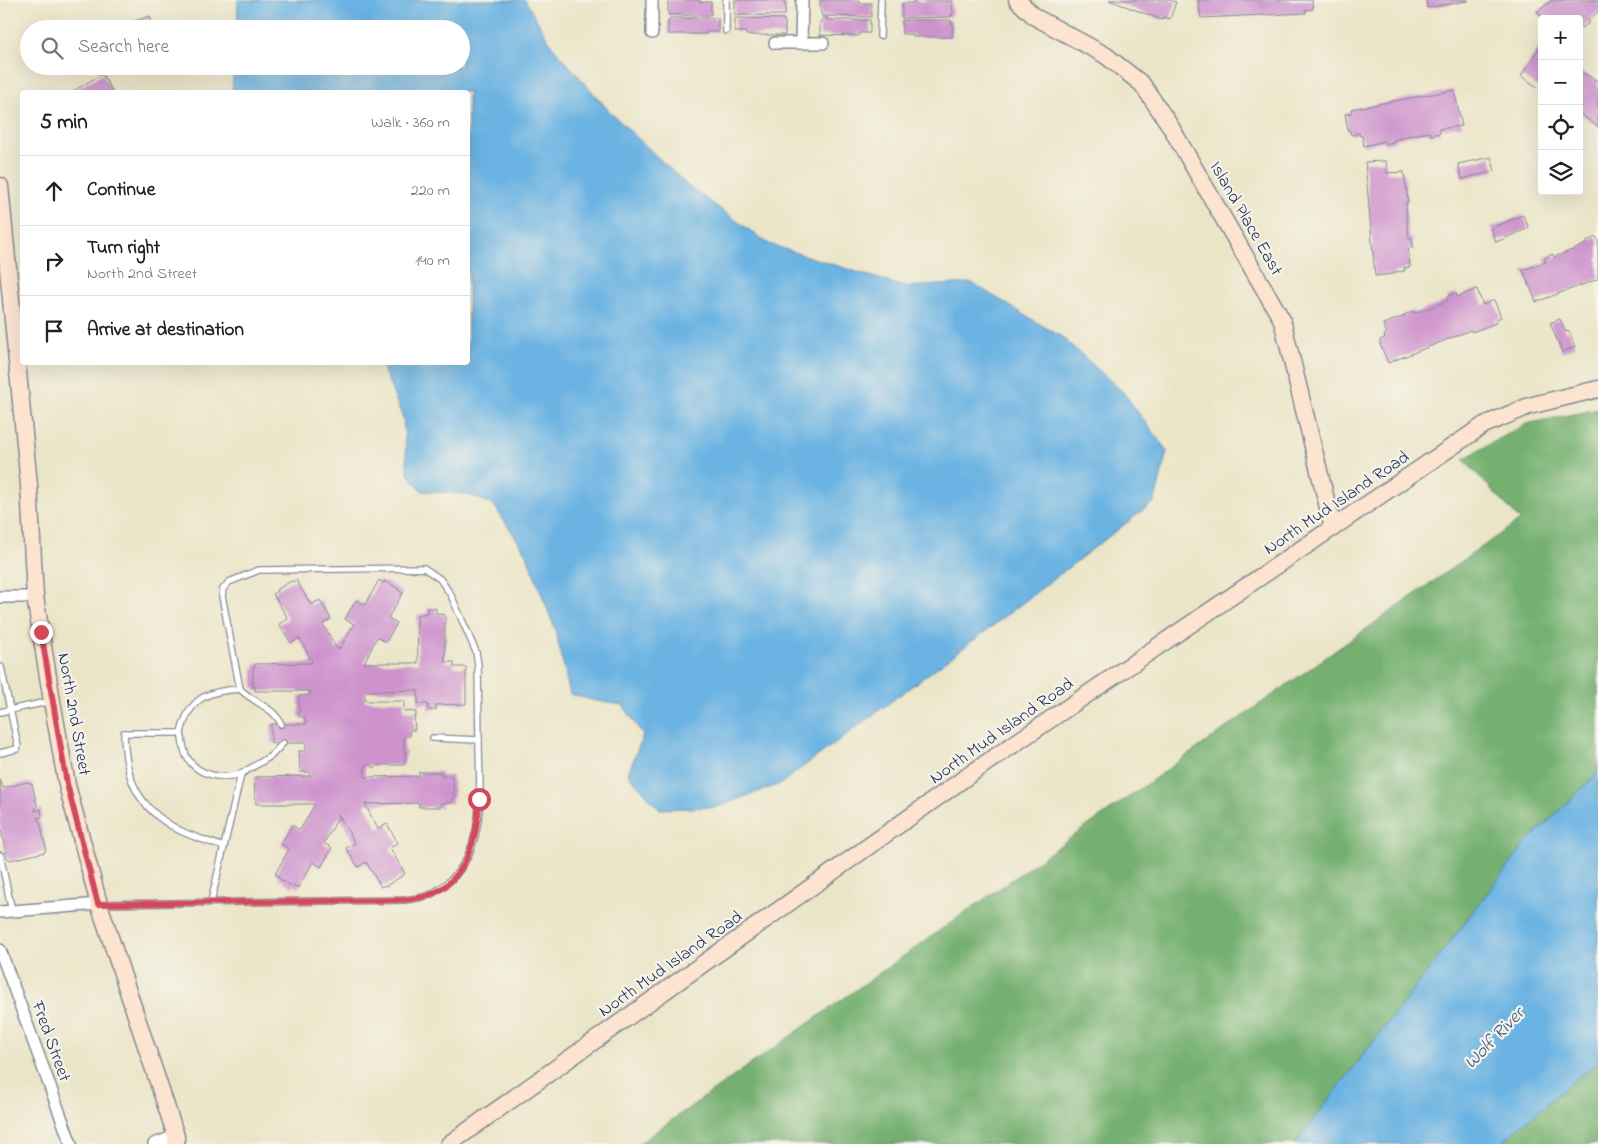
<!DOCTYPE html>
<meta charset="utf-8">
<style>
body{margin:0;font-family:"Indie Flower",sans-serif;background:#f6f6f6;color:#222}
.controls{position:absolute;right:15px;top:15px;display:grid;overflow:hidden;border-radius:5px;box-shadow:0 5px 20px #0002}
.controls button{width:45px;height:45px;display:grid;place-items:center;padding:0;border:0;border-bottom:1px solid #e0e0e0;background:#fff;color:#222;font:25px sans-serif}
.stop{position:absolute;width:15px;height:15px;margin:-11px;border:4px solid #d1495b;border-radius:50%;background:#fff}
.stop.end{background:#d1495b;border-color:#fff;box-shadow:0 1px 5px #0008}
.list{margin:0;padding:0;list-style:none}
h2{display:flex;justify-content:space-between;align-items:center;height:65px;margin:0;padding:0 20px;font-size:21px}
h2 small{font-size:16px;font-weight:400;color:#767676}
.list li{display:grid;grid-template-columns:32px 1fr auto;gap:15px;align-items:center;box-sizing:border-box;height:70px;padding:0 20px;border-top:1px solid #e0e0e0}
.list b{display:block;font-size:19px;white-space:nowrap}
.list p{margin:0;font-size:16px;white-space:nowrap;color:#767676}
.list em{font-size:16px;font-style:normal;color:#767676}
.icon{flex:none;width:28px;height:28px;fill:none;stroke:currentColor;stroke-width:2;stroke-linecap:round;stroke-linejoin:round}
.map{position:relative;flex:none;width:1598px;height:1144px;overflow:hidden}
.search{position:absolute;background:#fff;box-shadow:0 5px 20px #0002;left:20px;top:20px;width:450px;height:55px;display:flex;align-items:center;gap:12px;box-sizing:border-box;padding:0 18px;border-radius:28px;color:#767676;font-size:19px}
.panel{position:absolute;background:#fff;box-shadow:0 5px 20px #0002;left:20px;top:90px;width:450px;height:275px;border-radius:5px}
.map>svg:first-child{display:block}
.forest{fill:#74b070;stroke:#487067}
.water{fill:#6ab3e2;stroke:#4271a0}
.building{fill:#ce93cd}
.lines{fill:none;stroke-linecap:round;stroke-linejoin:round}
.lane-casing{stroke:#838a93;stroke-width:8}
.street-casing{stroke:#838a93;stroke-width:14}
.secondary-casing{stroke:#838a93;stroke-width:19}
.lane{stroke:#fff;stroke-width:5.5}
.street{stroke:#fff;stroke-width:11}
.secondary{stroke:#fde4d1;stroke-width:16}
.route{stroke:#d1495b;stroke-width:6}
.labels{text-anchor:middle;stroke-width:4.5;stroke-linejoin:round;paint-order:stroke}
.street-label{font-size:18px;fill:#1b2f5e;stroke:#f7f3e8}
.water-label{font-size:19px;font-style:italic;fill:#335786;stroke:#f7f3e8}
</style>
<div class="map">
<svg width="1598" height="1144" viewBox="0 0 1598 1144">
<rect width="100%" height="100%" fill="#f7f3e8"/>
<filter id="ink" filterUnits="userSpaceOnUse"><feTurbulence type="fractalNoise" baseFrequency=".02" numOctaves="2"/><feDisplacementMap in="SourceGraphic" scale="10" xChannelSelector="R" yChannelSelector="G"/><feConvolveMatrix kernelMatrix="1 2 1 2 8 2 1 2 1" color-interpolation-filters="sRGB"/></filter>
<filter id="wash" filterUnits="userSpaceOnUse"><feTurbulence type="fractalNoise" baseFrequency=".0096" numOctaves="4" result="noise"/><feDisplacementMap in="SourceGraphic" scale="20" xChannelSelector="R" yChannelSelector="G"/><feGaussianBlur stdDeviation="1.12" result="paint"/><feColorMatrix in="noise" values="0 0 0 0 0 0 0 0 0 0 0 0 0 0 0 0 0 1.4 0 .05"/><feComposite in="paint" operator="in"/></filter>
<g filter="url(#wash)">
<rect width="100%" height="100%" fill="#ebe5c8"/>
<g class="forest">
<path d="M1598 409V773L1525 844 1295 1144H638L1520 520 1463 459 1526 424Z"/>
<path d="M1598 1063V1144H1500L1572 1082Z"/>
</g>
<g class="water">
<path d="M238 0H525L552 46 611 113 688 186 769 244 904 287 972 283 1063 338 1123 392 1167 451 1155 501 982 634 780 784 716 807 659 809 628 774 643 735 623 705 596 701 570 694 555 629 526 553 493 504 466 494 422 491 408 474 403 418 381 363 468 362V92H232L234 66H461V29H237Z"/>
<path d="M1598 773V1063L1572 1082 1500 1144H1295L1525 844Z"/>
</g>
<g id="blocks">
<g class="building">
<path d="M668 0H699V2H711V15H668Z"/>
<path d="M735 0H784V3H786L785 15H735Z"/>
<path d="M820 0H859V3H871V17L822 16 820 9Z"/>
<path d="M1109 0H1169L1176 2 1170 19 1163 17 1162 20Z"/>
<path d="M1198 0H1312L1313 9 1305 10 1306 13 1201 18Z"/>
<path d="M1426 0H1468V1L1427 8Z"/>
<path d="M1552 0H1598V12L1588 20 1590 22 1582 28 1579 25V19H1543L1537 12Z"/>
<path d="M913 1H952L953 15H950L951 17 902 18V3H913Z"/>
<path d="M150 16 154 29H127L125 24Z"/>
<path d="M670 18H718V32H706L707 34H668V21L670 20Z"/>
<path d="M735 18 784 19 783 21H785V35H746V32H735Z"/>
<path d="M822 18H827V20H870V33H859V36L820 35V22H822Z"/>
<path d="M902 20H951V23H953L952 37H913V34H902Z"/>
<path d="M1540 46 1542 47V90L1521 76Z"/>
<path d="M1579 71 1598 81V127L1579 113Z"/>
<path d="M102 74 113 92H72Z"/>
<path d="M1454 90 1462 126 1439 129 1440 133 1430 135V132L1407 136 1394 140V142L1385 144 1384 141 1364 146 1362 136H1360L1359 133 1351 135 1350 131H1348L1345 114 1352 113 1351 109Z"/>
<path d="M1491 157 1495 171 1462 179 1458 164Z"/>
<path d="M1386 161 1387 173 1404 172 1408 202H1406L1407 224 1409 238H1412L1413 248H1408L1410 267 1404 268 1405 271 1394 272V274L1375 276 1365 162Z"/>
<path d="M1523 215 1529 228 1496 242 1491 228Z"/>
<path d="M1596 237 1598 240V279L1536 302 1523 270 1546 262 1544 258 1553 254 1554 257 1575 249 1588 243 1587 241Z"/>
<path d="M1477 289 1483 305 1494 300 1501 317 1495 320 1496 323 1472 332 1471 330 1388 363 1380 344V340L1385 338 1384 335 1387 334 1383 324 1405 316 1404 315 1413 311 1414 313 1435 306 1448 300 1447 297 1456 293 1457 297Z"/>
<path d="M1560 319 1566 332 1569 331 1575 347 1562 352 1550 323Z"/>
<path d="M296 580 311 605 320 600 331 619 323 624 337 649 340 648 354 624 345 619 356 600 365 605 379 580 384 583 385 581 399 589 398 590 403 593 388 618 397 623 386 642 377 637 364 663H418L417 615 427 613V608H436V613L445 615V662H454V667H466V704L436 705V710H428V704H418V690L365 691V701H404V711L416 712V717L414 716 415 730H409L410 736 404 737V752H406L404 765H376V767H372V765H365V777L419 776V772H441V776H452V780L453 781 454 798H452V803H441V807H419V803L365 804 378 829 387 824 398 843 390 848 405 874 386 886 385 885 381 887 366 862 358 867 346 848 355 843 338 814 340 818H338L324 843 332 848 321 867 313 862 298 888 294 885 293 887 278 878 279 876 275 874 289 849 281 844 292 825 300 830 314 806 313 804H256L254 782H255V777L310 776V772H300L299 751H306V743H271V724H306L305 717H299V696L310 695V691H255V687H253V668H254L255 664 311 663 312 661 299 638 291 643 279 624 288 619 273 594 277 591 276 590 291 581 292 582Z"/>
<path d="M0 779 3 788 27 782 32 784 37 805 35 811 41 809 42 817 37 818 40 822 46 848 45 852 11 860 7 858 0 824Z"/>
</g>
</g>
</g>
<g filter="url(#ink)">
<use href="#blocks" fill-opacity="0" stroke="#838a93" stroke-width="1"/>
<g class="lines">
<g class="lane-casing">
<g id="lane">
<path d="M726 31V0"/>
<path d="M880 36 881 0"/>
<path d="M0 712 52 701"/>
<path d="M281 724C274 707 252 702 240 689L222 596 223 589 229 582 259 570 424 568 440 579 451 595 476 652 478 665 479 740"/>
<path d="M181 733C189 698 207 691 240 689"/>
<path d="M0 753 17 749 18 746 1 667"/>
<path d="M224 847C209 841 191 837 177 829 137 807 125 778 124 733H181C183 741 183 752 188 759 200 777 223 779 241 774"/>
<path d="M0 855 12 911"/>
<path d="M211 902 241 774 271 756 283 743"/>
<path d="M101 904 404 900C411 899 420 898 427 896 434 894 440 888 446 884 488 850 479 788 479 740L433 738"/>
</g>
</g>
<g class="street-casing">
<g id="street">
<path d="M652 0V33"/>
<path d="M775 43H823"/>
<path d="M801 43 802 0"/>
<path d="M0 597H35"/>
<path d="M0 912 99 904"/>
<path d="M0 950 71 1144"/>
<path d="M154 1144 176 1136"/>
</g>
</g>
<g class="secondary-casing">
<g id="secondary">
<path d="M1017 0 1035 17 1105 55 1142 84 1169 124 1282 320 1333 528"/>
<path d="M0 186 29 485 35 597 52 701 67 785 99 904 176 1136V1144"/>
<path d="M449 1144 986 763 1484 425 1529 406 1598 389"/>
</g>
</g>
<use href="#lane" class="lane"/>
<use href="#street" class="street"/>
<use href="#secondary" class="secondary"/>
</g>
</g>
<g class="lines" filter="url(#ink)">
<path class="route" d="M41 632 67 784 98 904 404 900C411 899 420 898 427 896 467 882 478 836 479 799"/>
</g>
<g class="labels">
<g class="street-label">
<text transform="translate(1247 218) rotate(60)" y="6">Island Place East</text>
<text transform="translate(1336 502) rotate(-34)" y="6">North Mud Island Road</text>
<text transform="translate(75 714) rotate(80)" y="6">North 2nd Street</text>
<text transform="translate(1001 730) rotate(-35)" y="6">North Mud Island Road</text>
<text transform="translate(670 963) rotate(-35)" y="6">North Mud Island Road</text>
<text transform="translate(52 1041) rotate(70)" y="6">Fred Street</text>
</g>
<g class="water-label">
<text transform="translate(1493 1037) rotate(-46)" y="7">Wolf River</text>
</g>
</g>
</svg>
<div class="controls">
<button>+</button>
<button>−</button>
<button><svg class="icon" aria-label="locate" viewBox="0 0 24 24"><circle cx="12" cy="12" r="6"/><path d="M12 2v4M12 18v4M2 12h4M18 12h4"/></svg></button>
<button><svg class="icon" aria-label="layers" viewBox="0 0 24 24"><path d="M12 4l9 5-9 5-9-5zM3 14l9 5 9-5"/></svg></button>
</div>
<div class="stop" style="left:479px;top:799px"></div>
<div class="stop end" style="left:41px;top:632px"></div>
<div class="search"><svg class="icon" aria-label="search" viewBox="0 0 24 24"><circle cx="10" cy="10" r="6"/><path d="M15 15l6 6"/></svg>Search here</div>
<section class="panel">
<h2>5 min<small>Walk · 360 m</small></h2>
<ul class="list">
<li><svg class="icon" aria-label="ahead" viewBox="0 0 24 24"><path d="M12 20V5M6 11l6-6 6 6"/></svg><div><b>Continue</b></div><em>220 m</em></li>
<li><svg class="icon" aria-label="right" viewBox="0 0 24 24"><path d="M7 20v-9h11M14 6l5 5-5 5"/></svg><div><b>Turn right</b><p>North 2nd Street</p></div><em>140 m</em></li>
<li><svg class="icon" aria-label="arrive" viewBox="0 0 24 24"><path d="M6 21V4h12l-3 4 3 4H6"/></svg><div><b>Arrive at destination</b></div></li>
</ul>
</section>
</div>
